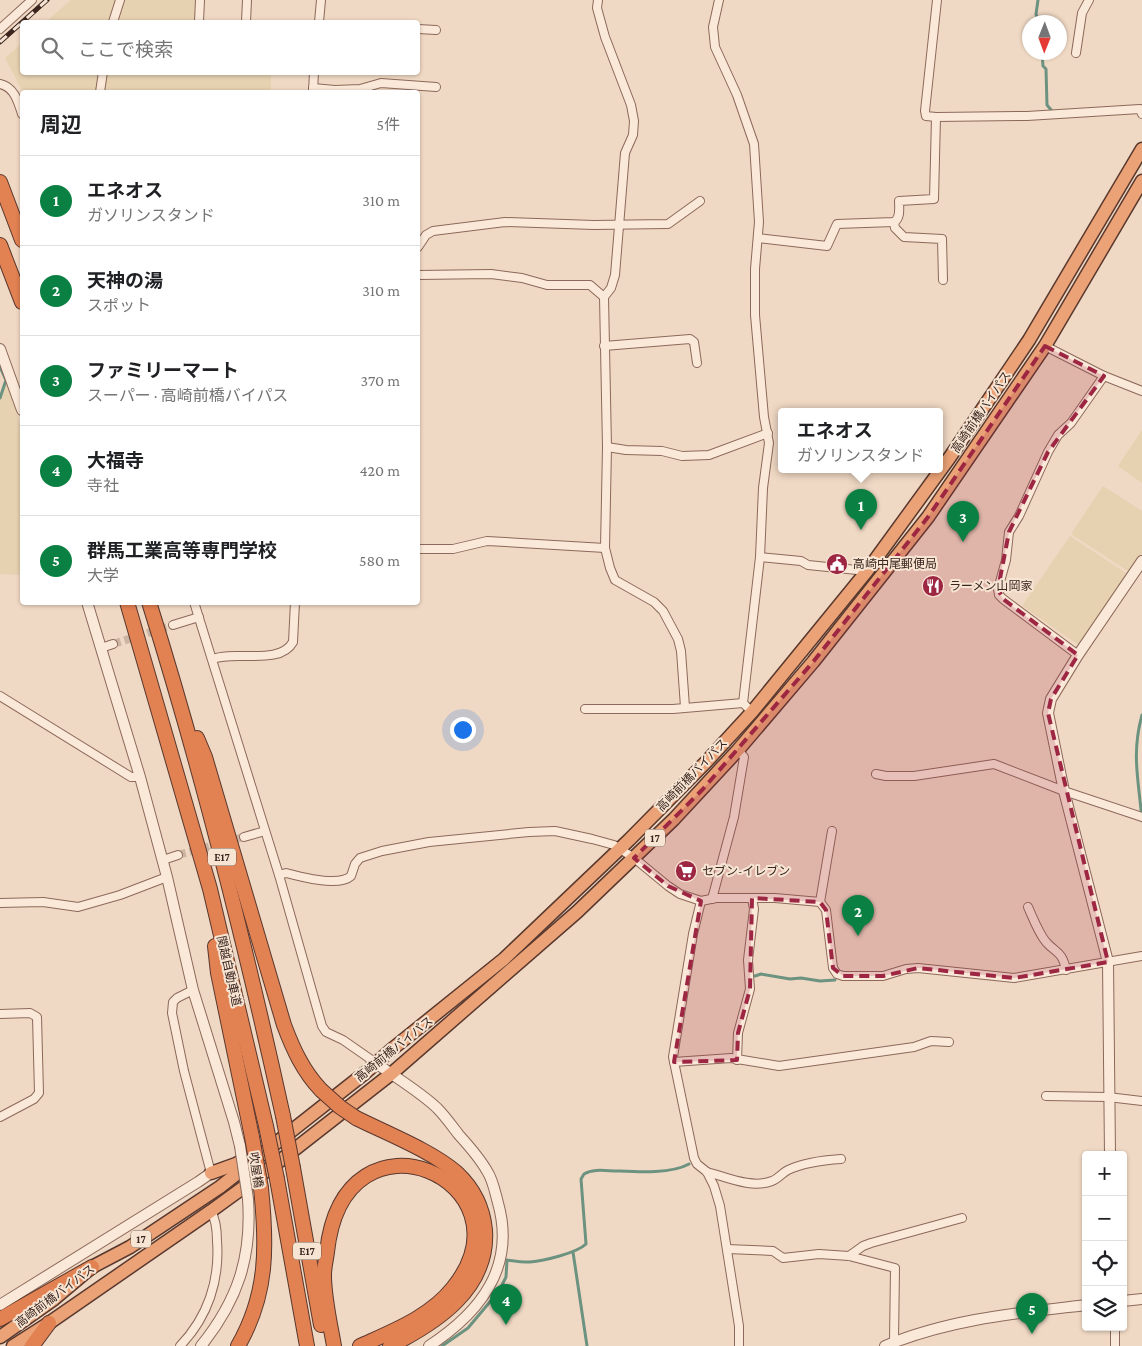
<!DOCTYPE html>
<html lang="ja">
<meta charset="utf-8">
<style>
body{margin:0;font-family:"Crimson Pro","Noto Sans JP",serif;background:#f2f2f2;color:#202124}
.controls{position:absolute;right:15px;bottom:15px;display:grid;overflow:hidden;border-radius:5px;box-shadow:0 1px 4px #0004}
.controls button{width:45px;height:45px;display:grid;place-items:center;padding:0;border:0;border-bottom:1px solid #e0e0e0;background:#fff;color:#202124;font:25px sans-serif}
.compass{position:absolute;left:1022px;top:15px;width:45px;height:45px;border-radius:50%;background:#fff;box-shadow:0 1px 4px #0004;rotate:181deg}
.you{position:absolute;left:462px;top:729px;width:18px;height:18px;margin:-12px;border:4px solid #fff;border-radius:50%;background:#1a73e8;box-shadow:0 0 0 8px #1a73e833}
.badge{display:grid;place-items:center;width:32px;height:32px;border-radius:50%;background:#0b8043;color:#fff;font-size:16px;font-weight:700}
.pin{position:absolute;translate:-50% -41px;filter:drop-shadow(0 1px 2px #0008)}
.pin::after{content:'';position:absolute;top:26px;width:18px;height:15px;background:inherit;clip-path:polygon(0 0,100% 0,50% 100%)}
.popup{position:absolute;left:778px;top:408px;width:165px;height:65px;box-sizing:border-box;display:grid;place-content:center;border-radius:5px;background:#fff;filter:drop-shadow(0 1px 4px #0005);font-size:16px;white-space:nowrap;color:#757577}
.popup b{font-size:19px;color:#202124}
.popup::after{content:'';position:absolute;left:50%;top:100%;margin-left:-10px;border:10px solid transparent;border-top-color:#fff}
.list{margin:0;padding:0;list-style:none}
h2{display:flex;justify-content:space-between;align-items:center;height:65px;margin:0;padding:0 20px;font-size:21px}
h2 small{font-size:16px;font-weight:400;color:#757577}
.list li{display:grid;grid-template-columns:32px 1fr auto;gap:15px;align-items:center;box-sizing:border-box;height:90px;padding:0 20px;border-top:1px solid #e0e0e0}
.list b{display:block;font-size:19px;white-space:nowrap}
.list p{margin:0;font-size:16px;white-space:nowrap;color:#757577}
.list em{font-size:16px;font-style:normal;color:#757577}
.icon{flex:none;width:28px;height:28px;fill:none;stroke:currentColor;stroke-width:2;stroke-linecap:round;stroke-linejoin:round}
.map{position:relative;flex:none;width:1142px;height:1346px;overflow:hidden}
.search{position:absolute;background:#fff;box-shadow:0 1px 4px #0004;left:20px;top:20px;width:400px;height:55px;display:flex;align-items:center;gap:12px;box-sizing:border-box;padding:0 18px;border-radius:5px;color:#757577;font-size:19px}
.panel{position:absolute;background:#fff;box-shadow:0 1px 4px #0004;left:20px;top:90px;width:400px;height:515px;border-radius:5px}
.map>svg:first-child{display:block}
.farmland{fill:#e6d1b1}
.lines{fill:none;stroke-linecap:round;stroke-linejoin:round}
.stream{stroke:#6c9280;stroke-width:3}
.minor-tunnel{stroke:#ccb5a3;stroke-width:8;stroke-dasharray:8 4;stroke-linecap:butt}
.minor-casing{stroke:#8c695a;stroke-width:10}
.tertiary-casing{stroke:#8c695a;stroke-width:12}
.trunk-casing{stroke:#59382e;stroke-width:15}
.motorway-casing{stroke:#59382e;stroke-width:16}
.minor{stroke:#fae8d8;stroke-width:8}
.tertiary{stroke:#fae8d8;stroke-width:10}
.trunk{stroke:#eba276;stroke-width:12}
.motorway{stroke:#e28152;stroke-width:14}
.rail-casing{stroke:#3b251e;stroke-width:5}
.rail{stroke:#f7e5d4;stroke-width:3;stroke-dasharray:9;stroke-linecap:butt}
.tertiary-bridge-casing{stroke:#8c695a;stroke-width:12;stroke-linecap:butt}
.motorway-bridge-casing{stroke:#59382e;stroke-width:16;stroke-linecap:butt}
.tertiary-bridge{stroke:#fae8d8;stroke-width:10}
.motorway-bridge{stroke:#e28152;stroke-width:14}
.marked{fill:#9d2743;fill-opacity:0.2;stroke:#9d2743;stroke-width:4;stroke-dasharray:10 6;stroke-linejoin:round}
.labels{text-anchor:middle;stroke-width:4;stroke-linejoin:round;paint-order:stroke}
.shield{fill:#f7e5d4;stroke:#735f55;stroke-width:1}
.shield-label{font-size:11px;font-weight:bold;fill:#3b251e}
.street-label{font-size:12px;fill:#3b251e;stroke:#f7e5d4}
.poi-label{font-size:12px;fill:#3b251e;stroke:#f7e5d4;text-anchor:start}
</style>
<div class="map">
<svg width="1142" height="1346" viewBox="0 0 1142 1346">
<rect width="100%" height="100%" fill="#f0d9c4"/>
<g class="farmland">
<path d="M71 0H198L195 22H46Z"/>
<path d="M22 43V72L271 73V92H23L5 58Z"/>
<path d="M6 380 22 431V575L0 574V398Z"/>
<path d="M1142 430V483L1118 466Z"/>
<path d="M1103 486 1142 511V556L1131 573 1071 534Z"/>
<path d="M1070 536 1129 575 1083 648 1022 606Z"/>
</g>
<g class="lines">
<g class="stream">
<path d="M1038 22 1036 14 1038 0"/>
<path d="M1042 52 1043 66 1046 69 1047 105 1052 111"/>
<path d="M0 367 6 380 0 398"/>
<path d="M1142 715C1131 755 1139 781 1142 821"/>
<path d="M755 976 761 974 790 979 801 978 820 981 835 980"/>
<path d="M573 1252 587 1346"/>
<path d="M442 1346 468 1328 499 1291 506 1277 507 1260C514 1261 523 1262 530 1262 543 1261 577 1253 586 1244L581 1179 584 1174C594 1168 607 1171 618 1171 638 1172 671 1174 689 1164"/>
</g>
<g class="minor-tunnel">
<path d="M113 644 173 625"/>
<path d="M178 855 244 837"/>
</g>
<g class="minor-casing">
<g id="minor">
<path d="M598 0 597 8 605 37 631 105 634 121 633 135 625 153 615 275 611 288 604 297 607 447 605 548 610 568 615 580 654 602 663 611 678 639 681 651 685 707"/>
<path d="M719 0 713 27 715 47 737 95 754 144 759 222 755 269V315L764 417 769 443 763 488 760 557 743 703"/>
<path d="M937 0 925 111 926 116 936 117 1027 116 1140 109 1142 114"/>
<path d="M113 22 120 0"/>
<path d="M199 22 200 0"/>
<path d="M246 22 247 0"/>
<path d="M319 22 321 0"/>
<path d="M0 29 32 0"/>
<path d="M418 29 436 30"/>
<path d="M1076 53 1082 13 1089 0"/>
<path d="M0 84C14 87 18 101 22 114"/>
<path d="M313 88 335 90 360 89 381 83 436 87"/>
<path d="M100 92 103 72"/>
<path d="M313 92 314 72"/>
<path d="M894 222 895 228 904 237 942 239 943 280"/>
<path d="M758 238 827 246 837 224 894 222C901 218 899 208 899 201L934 199 936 117"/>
<path d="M418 247 426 235 433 231 505 222 594 225 668 224 700 201"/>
<path d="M418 275 491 274 522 278 547 285H590L604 297"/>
<path d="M604 346 690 339 694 342 697 363"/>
<path d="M1045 346 1104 376 1142 391"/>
<path d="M607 447 626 450 662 451 682 456 709 455 768 433"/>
<path d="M418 549H453L487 541 605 548"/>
<path d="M760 557 801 561 808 565 867 571"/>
<path d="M194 602 279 875 322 1026 326 1032 343 1040 376 1063"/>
<path d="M173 625 199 617"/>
<path d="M101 648 113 644"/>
<path d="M1078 655 1003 599 999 595 998 589 1006 560 1009 532 1019 516 1048 452 1058 435 1071 423 1104 376"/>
<path d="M213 659C234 650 280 666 293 642L295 602"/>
<path d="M0 696 131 777H140"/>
<path d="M585 709H673L743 703 752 712"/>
<path d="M876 774 886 776H914L994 764 1064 791 1142 817"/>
<path d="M244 837 265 831"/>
<path d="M163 860 178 855"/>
<path d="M279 875 286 873C301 877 339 887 351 876L355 864 360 858 382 851 429 842 529 832 555 831 592 839 614 845 634 858 668 886 680 894 701 901 716 898H775L820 902 826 910 833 968 837 974 843 976H883L906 969 918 968 1014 978 1142 956"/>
<path d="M712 899 734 817 744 757 738 750"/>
<path d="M701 901 693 934 673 1057 694 1158 697 1164 707 1172 714 1186 720 1206 739 1326V1346"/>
<path d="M820 902 832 831"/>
<path d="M0 903 43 902 78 907 120 895 167 877"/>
<path d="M1028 907C1033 918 1038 932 1046 942 1057 954 1062 951 1066 970"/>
<path d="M193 990 177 998 173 1002 172 1013 184 1071 211 1173"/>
<path d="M0 1014 30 1013 37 1017 39 1093 34 1099 0 1117"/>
<path d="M737 1060 738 1033 750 989 748 960 754 909 752 898"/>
<path d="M674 1062 731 1058 779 1066 914 1047 931 1041 949 1042"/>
<path d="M1046 1096 1108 1097 1142 1101"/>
<path d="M707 1172C726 1177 752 1189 772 1181 778 1179 782 1173 788 1170 803 1163 825 1160 841 1159"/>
<path d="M727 1249 773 1251 783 1258 819 1254 849 1256 895 1268 894 1342"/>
<path d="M849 1256 863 1246 871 1243 962 1218"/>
<path d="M1115 1327V1346"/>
<path d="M180 1346C208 1317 220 1280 217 1241 217 1230 216 1220 211 1211"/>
</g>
</g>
<g class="tertiary-casing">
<g id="tertiary">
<path d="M0 349 22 410"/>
<path d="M87 602 140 777 167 877 193 990 234 1122 240 1146"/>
<path d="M376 1063C396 1078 419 1091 437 1108 445 1116 452 1126 459 1135 469 1146 479 1157 487 1171 493 1180 495 1192 498 1203 516 1267 481 1312 429 1346"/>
<path d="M1110 1155 1108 962 1064 791 1048 713 1051 699 1078 655 1142 561"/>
<path d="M1123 1301 1142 1299"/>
<path d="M0 1305 198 1182 211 1173"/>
<path d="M201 1346C238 1300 252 1257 248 1199"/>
<path d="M885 1346C949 1319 1018 1313 1086 1305"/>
</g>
</g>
<g class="trunk-casing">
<g id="trunk">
<path d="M211 1173 236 1164 250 1156"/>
<path d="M0 1337 54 1299 92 1267 130 1247 220 1187 365 1073 391 1050 504 959 629 840 707 761 752 712 867 571 950 457 1029 340 1142 149"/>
<path d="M13 1346 49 1323 211 1211 281 1160 391 1074 577 912 674 819 738 750 813 662 928 517 1045 346 1142 181"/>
</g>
</g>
<g class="motorway-casing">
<g id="motorway">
<path d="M0 182 22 240"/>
<path d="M0 245 22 302"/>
<path d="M127 602 210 889 266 1126"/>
<path d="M149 602C202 771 245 943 283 1116"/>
<path d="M197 738 205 757 284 1025C293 1049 303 1071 321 1090"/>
<path d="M215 946 218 973 252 1137"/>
<path d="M356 1118C386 1133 432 1151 457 1173 473 1188 483 1208 485 1230 489 1289 436 1323 390 1346"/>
<path d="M293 1168 321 1325"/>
<path d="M277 1179 307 1346"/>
<path d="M0 1319 92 1267"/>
<path d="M32 1346 49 1323"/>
<path d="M238 1346C268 1294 267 1246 261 1188"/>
<path d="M334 1346C330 1323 324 1298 324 1275 324 1267 326 1260 327 1252 344 1094 538 1182 453 1288 430 1317 393 1331 360 1346"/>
</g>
</g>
<use href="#minor" class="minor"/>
<use href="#tertiary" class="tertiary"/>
<use href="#trunk" class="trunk"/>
<use href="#motorway" class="motorway"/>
<g class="rail-casing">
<path id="rail" d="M0 42 47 0"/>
</g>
<use href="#rail" class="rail"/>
<g class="tertiary-bridge-casing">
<path id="tertiary-bridge" d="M240 1146 248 1199"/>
</g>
<g class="motorway-bridge-casing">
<g id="motorway-bridge">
<path d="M321 1090 340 1107 356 1118"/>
<path d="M283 1116 293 1168"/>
<path d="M266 1126 277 1179"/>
<path d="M252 1137 261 1188"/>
</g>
</g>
<use href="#tertiary-bridge" class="tertiary-bridge"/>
<use href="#motorway-bridge" class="motorway-bridge"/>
</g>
<path class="marked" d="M1045 346 1104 376 1048 452 1009 532 998 589 1003 599 1078 655 1051 699 1048 713 1108 962 1014 978 918 968 883 976H843L833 968 826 910 820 902 752 898 750 989 738 1033 737 1060 674 1062 701 901 668 886 634 858 703 789 813 662 928 517Z"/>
<defs>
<g id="civic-disc" transform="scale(1.125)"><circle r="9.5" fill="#9d2743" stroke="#f7e5d4"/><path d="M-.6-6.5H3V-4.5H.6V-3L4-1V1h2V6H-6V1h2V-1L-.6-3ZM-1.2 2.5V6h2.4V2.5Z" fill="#fff"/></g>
<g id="restaurant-disc" transform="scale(1.125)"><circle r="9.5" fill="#9d2743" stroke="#f7e5d4"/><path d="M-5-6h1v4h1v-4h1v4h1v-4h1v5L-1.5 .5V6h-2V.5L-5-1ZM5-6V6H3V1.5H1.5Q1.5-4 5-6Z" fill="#fff"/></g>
<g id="supermarket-disc" transform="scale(1.125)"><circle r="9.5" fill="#9d2743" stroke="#f7e5d4"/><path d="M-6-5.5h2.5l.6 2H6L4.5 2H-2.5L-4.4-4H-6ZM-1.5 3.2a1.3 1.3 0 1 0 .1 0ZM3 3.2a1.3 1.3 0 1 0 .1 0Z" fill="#fff"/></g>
</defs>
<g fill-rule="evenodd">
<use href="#civic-disc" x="837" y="564"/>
<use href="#restaurant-disc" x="933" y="586"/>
<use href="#supermarket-disc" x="686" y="871"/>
</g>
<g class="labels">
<g class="shield">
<rect x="645" y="829.5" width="20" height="17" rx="4"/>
<rect x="208" y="848.5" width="28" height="17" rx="4"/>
<rect x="131" y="1230.5" width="20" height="17" rx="4"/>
<rect x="293" y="1242.5" width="28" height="17" rx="4"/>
</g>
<g class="shield-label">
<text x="655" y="842">17</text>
<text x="222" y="861">E17</text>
<text x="141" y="1243">17</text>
<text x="307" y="1255">E17</text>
</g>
<g class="street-label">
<text transform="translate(981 412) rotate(-56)" y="4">高崎前橋バイパス</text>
<text transform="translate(692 775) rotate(-46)" y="4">高崎前橋バイパス</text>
<text transform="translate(229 971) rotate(77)" y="4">関越自動車道</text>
<text transform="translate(394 1049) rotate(-39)" y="4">高崎前橋バイパス</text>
<text transform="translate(256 1170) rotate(81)" y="4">吹屋橋</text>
<text transform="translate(55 1296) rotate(-37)" y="4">高崎前橋バイパス</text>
</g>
<g class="poi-label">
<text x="853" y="568">高崎中尾郵便局</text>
<text x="949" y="590">ラーメン山岡家</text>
<text x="702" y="875">セブン-イレブン</text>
</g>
</g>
</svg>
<div class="controls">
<button>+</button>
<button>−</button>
<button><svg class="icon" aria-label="locate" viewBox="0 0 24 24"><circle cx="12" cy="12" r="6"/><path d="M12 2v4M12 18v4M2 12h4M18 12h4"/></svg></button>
<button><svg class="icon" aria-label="layers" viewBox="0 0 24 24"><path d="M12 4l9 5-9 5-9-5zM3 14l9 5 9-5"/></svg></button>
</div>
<svg class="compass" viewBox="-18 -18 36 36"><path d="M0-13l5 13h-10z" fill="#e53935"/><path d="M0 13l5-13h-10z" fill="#757577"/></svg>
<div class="you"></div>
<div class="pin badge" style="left:861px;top:530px">1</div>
<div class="popup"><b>エネオス</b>ガソリンスタンド</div>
<div class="pin badge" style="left:858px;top:936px">2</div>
<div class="pin badge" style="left:963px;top:542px">3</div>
<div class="pin badge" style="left:506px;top:1325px">4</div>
<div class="pin badge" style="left:1032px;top:1334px">5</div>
<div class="search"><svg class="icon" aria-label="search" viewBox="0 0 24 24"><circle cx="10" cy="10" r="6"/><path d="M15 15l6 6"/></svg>ここで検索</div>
<section class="panel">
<h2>周辺<small>5件</small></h2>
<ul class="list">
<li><span class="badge">1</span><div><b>エネオス</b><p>ガソリンスタンド</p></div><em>310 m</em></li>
<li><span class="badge">2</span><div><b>天神の湯</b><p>スポット</p></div><em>310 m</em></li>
<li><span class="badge">3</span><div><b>ファミリーマート</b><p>スーパー · 高崎前橋バイパス</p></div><em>370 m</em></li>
<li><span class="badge">4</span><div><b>大福寺</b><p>寺社</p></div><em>420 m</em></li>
<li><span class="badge">5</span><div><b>群馬工業高等専門学校</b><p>大学</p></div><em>580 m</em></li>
</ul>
</section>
</div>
